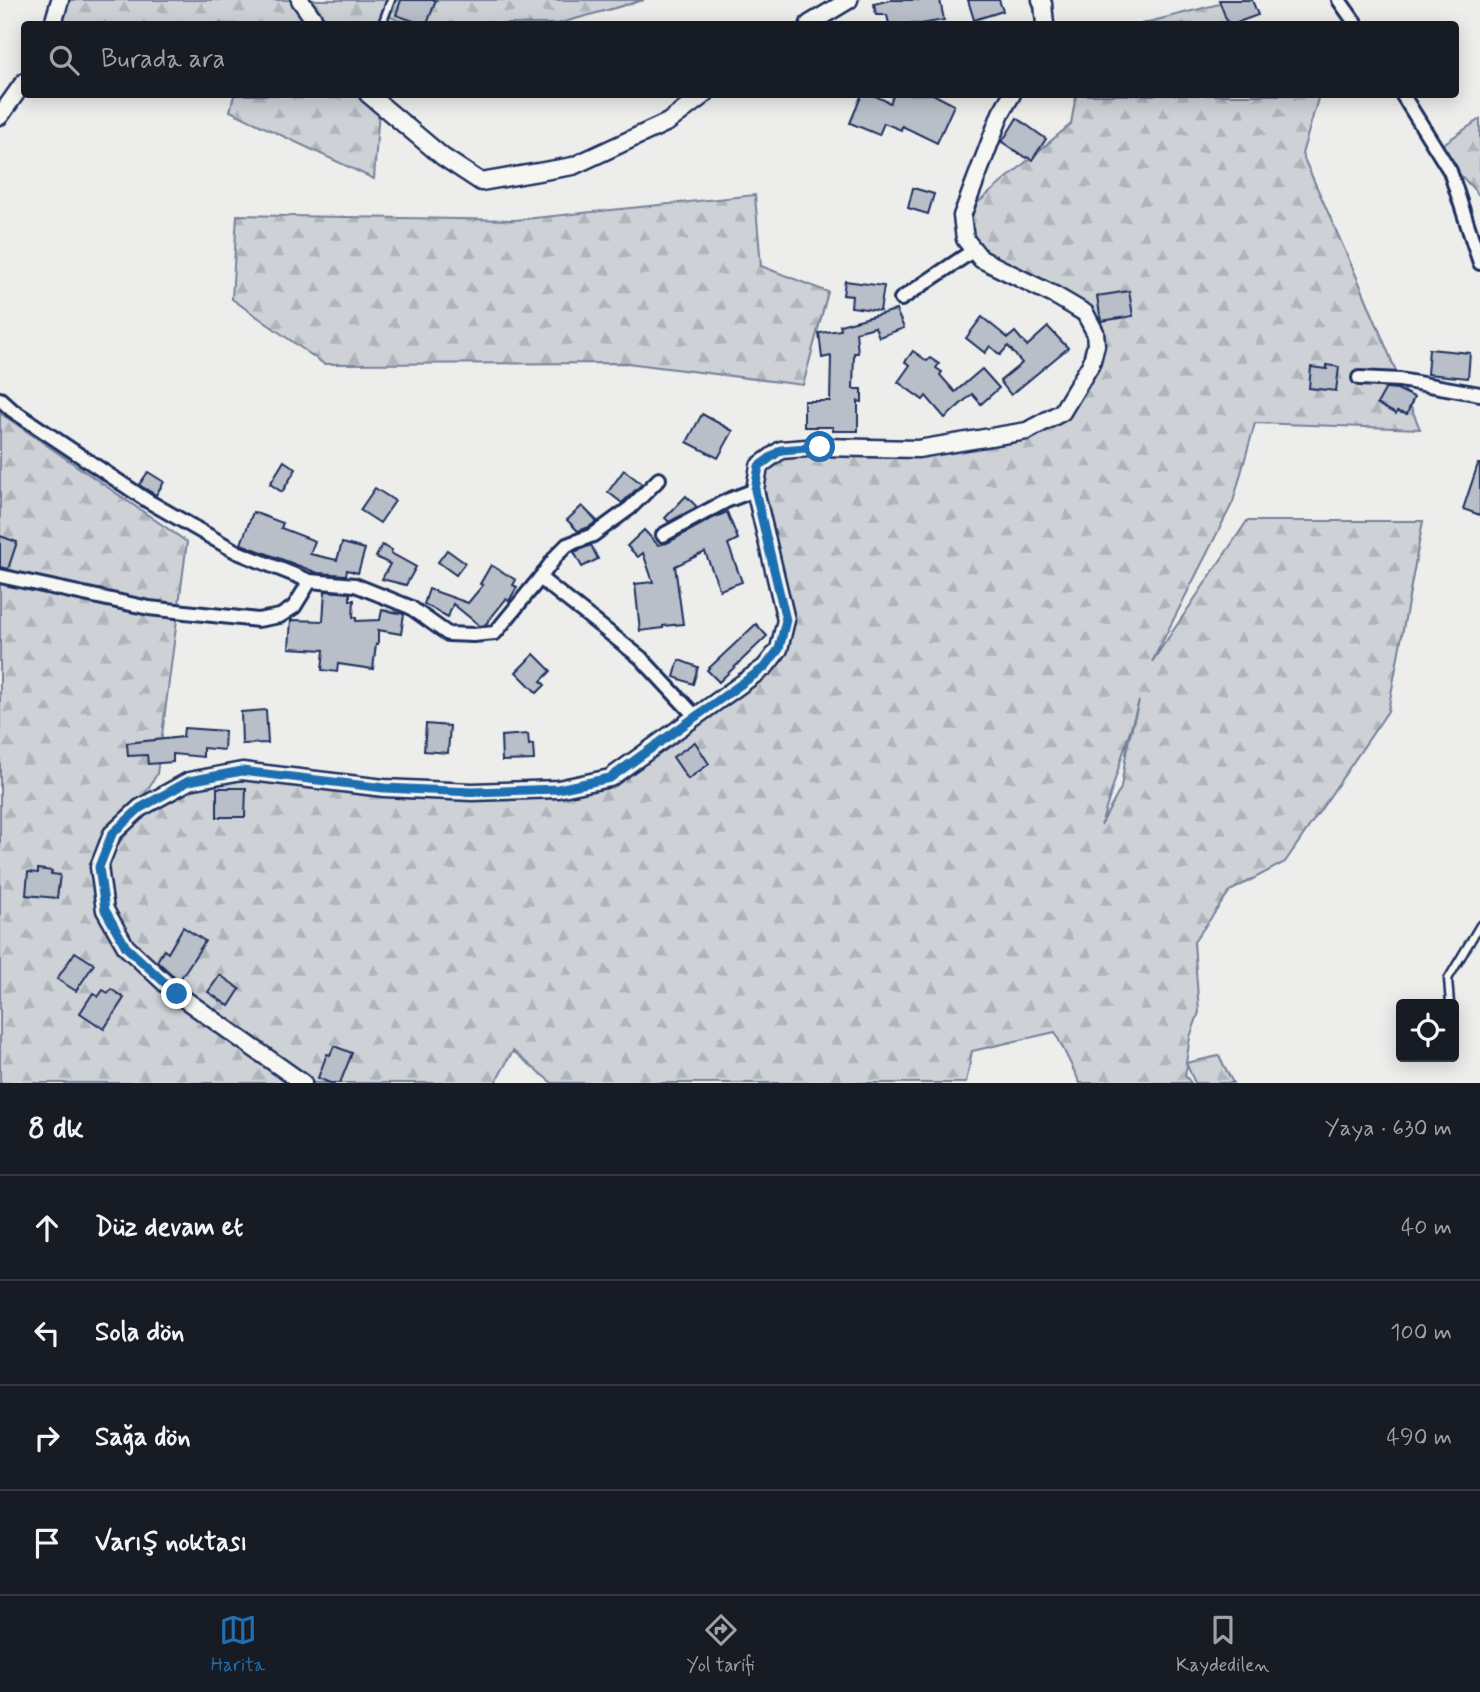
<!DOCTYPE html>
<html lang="tr">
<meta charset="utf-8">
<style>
body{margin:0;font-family:Mynerve,sans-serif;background:#20242c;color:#f1f3f6}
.controls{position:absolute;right:21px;bottom:21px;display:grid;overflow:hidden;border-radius:7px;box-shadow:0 4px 18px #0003}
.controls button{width:63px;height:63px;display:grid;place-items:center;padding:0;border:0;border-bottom:2px solid #363941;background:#171b24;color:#f1f3f6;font:35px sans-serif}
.stop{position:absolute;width:21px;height:21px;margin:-16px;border:5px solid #1f6fb2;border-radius:50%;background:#fff}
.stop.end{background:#1f6fb2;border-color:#fff;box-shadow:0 2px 7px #0008}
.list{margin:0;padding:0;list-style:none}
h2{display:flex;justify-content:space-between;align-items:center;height:91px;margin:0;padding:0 28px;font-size:30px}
h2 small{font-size:23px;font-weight:400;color:#9ea1a6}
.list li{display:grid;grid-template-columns:46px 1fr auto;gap:21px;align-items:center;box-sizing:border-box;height:105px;padding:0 28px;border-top:2px solid #363941}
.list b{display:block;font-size:26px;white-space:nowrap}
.list em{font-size:23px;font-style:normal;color:#9ea1a6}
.icon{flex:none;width:38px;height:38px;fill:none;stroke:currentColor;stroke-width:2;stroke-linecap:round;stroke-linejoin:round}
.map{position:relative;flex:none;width:1480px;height:1083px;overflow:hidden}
.search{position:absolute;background:#171b24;box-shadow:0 4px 18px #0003;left:21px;right:21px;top:21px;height:77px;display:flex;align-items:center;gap:18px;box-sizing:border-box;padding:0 24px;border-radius:7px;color:#9ea1a6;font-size:26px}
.sheet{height:511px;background:#171b24}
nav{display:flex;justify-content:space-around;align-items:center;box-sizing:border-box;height:98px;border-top:2px solid #363941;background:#171b24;font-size:19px;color:#9ea1a6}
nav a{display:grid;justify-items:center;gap:4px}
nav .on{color:#1f6fb2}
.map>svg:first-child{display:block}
.forest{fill:url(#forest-firs);stroke:#74809a;stroke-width:2;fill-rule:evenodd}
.building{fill:#b9bfc8;stroke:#1b2f5e;stroke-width:2}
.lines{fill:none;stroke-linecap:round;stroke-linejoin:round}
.service-casing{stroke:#1b2f5e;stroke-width:11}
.minor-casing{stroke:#1b2f5e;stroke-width:18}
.tertiary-casing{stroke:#1b2f5e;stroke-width:21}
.service{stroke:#f6f6f2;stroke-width:6}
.minor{stroke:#f6f6f2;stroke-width:12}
.tertiary{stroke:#f6f6f2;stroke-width:16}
.route{stroke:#1f6fb2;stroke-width:9}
</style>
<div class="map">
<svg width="1480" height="1083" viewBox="0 0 1480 1083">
<defs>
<pattern id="forest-firs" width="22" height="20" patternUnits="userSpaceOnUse" patternTransform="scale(1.75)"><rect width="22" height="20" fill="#ced2d7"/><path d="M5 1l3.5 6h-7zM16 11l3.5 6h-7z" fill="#b0b5bb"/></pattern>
</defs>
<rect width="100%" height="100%" fill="#edeeec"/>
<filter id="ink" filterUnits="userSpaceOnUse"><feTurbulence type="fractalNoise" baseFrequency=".0143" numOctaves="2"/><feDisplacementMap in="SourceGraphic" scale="14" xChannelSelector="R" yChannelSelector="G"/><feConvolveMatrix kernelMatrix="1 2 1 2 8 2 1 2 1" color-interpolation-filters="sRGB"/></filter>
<g filter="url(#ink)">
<g class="forest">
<path d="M65 0H644L557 24H407L386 15 385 24H64L54 21Z"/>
<path d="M1227 2 1231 24H1141Z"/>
<path d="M234 95H380L374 179 230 111Z"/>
<path d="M1076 95H1319L1302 154 1362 289 1420 429 1255 423 1233 502 1152 662 1247 521H1423L1388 711 1285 862 1230 891 1194 942 1199 1012 1190 1037 1186 1063 1219 1056 1233 1083H1195L1187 1065 1185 1075 1191 1083H1080L1055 1032 972 1051 966 1083H552L513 1051 495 1083H0V413L187 542 157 774 104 861 155 799 242 771 491 791 610 778 765 667 786 620 755 490 772 457 820 447 1003 435 1062 412 1095 332 974 250 962 216 1071 124ZM1139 701 1127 747 1121 788 1101 825Z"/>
<path d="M1480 119V196L1436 149Z"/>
<path d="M755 195 761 266 828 292 803 385 627 363 324 364 232 299 237 215 515 220Z"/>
</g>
<g class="building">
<path d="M401 0H436L427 24H422L396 15Z"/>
<path d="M890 0H940L944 20 921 24H889L887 15H876L874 4Z"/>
<path d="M968 0H999L1003 11 974 20Z"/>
<path d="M1219 0H1252L1258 15 1233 24H1228Z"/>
<path d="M862 94H871L890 103 894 94H933L954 105 937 143 902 126 901 130 884 123 879 135 850 123Z"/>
<path d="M1017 118 1046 139 1032 160 1027 157 1026 158 1002 142Z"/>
<path d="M913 188 934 194 928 214 908 208Z"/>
<path d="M845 281 884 286 880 311 851 307 852 296 843 295Z"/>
<path d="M1129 291 1133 316 1101 321 1097 296Z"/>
<path d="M896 310 904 328 879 337 875 327 856 332 858 353H854L853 389H862V402L858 401V431H833V427H804V401H830L831 356 822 358 819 333 841 330 840 325Z"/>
<path d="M982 317 1008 338 1015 332 1027 346 1048 327 1068 348 1011 395 1000 381 1022 363 1008 346 1000 355 990 346 985 353 966 338Z"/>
<path d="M1429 349 1470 353 1468 378 1427 374Z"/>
<path d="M913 351 927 361 930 358 939 364 936 368 942 372 940 375 955 392 982 369 999 388 981 404 972 394 945 418 926 396 923 400 898 382 910 365 905 362Z"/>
<path d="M1327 365 1339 367 1336 391 1309 388 1311 367 1327 369Z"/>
<path d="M1386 388 1397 389 1414 397 1407 414 1397 412 1396 414 1377 404Z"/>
<path d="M702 414 733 431 718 458 687 442Z"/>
<path d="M284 461 296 469 282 492 270 484Z"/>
<path d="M1478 464H1480V515L1463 509Z"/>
<path d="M624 470 642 484 622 503 608 492Z"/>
<path d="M148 472 164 482 156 495 139 485Z"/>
<path d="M375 488 395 501 380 523 360 510Z"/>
<path d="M686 496 697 507 669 522 665 518Z"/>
<path d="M582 506 597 521 589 527 578 531 567 520Z"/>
<path d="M253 512 283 523 281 528 315 541 310 554 337 560 342 543 365 549 358 573 347 570 346 575 318 573 241 544Z"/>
<path d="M727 512 738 539 728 544 742 582 720 590 705 552 675 566 683 624 663 626V628L640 631 635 584 653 582 643 553 638 557 627 546 644 530 658 545 667 543 711 519Z"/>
<path d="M0 536 17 542 8 569 0 567Z"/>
<path d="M382 545 392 550 391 553 416 567 406 585 382 579 390 564 376 557Z"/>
<path d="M591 545 598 559 582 567 574 552Z"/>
<path d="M447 550 465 563 456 575 438 562Z"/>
<path d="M491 565 516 580 513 585 517 587 509 601 506 599 485 625 480 626 453 604 448 617 424 604 429 589 468 603 483 585 480 584Z"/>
<path d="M325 591 350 593V600H354L353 617H356V621L380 620 382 610 404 614 401 634 378 630V644H376L373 669 338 664 337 672 322 670 324 650 289 648 291 620 323 621Z"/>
<path d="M756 624 767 636 719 682 707 670Z"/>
<path d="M534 654 551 671 541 681 545 685 537 693 516 672Z"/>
<path d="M679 660 698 667 693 684 674 677Z"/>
<path d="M266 710 268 743 242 744 241 712Z"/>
<path d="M426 724 450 726 448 753 424 751Z"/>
<path d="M184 728 225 731 224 750 203 748V757L173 754V762L148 764 147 755 128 756 127 743 183 737Z"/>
<path d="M528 734 529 745 533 744 534 760 502 761 501 736Z"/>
<path d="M695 742 709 764 688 779 673 757Z"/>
<path d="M217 788H246L245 817H217Z"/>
<path d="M38 869 52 871 51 874 60 875 57 898 26 895 28 872 38 873Z"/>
<path d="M183 927 205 941 179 981 157 961 164 950 168 953Z"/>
<path d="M75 952 94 964 76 991 57 979Z"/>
<path d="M220 975 240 989 229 1006 208 992Z"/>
<path d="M111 989 124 998 104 1029 80 1013 93 993 98 997 103 990 108 993Z"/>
<path d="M334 1046 352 1053 340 1083H330L318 1078 327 1054 330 1055Z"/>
</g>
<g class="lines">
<g class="service-casing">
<g id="service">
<path d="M382 24 391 0"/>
<path d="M1450 1004 1448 979 1480 925"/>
</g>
</g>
<g class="minor-casing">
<g id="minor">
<path d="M1339 0 1356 24"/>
<path d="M1402 94 1450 171 1480 263"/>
<path d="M901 299 974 250"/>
<path d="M1359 378 1400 380 1480 394"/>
<path d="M0 399 12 410 148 501 237 552 310 581 355 585 410 607 448 634 473 635 495 633 540 578 641 658 696 717"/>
<path d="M663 535 726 501 755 490"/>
<path d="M0 576 149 608 258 620 280 616 294 607 310 581"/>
<path d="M540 578 557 555 567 545 593 535 630 508 659 479"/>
</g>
</g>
<g class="tertiary-casing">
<g id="tertiary">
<path d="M300 0 317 24"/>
<path d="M1041 0 1043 4 1045 24"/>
<path d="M53 24 60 0"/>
<path d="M809 24 849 0"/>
<path d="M368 94 443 157 481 182 573 166 668 122 705 94"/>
<path d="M0 116 24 82"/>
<path d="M303 1083 177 994 126 947 105 910 99 867 112 834 140 808 189 781 242 771 384 788 472 792 558 789 610 778 765 667 779 649 786 620 755 490 759 466 781 450 820 447 918 449 1027 431 1062 412 1091 364 1096 345 1095 332 1085 313 1056 296 981 259 965 239 962 216 1001 113 1012 94"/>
</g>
</g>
<use href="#service" class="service"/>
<use href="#minor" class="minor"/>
<use href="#tertiary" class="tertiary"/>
</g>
</g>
<g class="lines" filter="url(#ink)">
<path class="route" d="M177 994 126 947 105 910 99 867 112 834 140 808 189 781 242 771 384 788 472 792 558 789 610 778 765 667 779 649 786 620 755 490 759 466 781 450 820 447"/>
</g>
</svg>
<div class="controls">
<button><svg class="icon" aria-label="locate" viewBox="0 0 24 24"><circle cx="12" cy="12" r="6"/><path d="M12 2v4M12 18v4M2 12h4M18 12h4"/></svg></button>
</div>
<div class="stop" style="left:820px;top:447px"></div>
<div class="stop end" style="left:177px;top:994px"></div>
<div class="search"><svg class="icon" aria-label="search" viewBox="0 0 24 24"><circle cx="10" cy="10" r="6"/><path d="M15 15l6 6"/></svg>Burada ara</div>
</div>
<section class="sheet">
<h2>8 dk<small>Yaya · 630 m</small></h2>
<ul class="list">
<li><svg class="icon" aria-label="ahead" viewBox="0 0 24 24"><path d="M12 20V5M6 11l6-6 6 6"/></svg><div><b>Düz devam et</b></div><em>40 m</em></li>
<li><svg class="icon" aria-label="left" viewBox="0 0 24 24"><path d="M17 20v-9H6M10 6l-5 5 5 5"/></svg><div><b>Sola dön</b></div><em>100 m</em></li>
<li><svg class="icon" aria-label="right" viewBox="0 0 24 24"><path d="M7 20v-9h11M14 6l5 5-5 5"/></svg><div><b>Sağa dön</b></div><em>490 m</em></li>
<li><svg class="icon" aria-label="arrive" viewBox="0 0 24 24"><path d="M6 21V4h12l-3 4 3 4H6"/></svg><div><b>Varış noktası</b></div></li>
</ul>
</section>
<nav>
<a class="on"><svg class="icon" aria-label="map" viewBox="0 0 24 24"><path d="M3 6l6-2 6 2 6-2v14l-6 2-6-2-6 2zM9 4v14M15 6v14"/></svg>Harita</a>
<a><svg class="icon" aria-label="directions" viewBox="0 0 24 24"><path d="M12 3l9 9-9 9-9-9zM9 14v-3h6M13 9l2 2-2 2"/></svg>Yol tarifi</a>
<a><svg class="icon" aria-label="saved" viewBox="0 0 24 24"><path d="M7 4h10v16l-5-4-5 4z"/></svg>Kaydedilen</a>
</nav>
